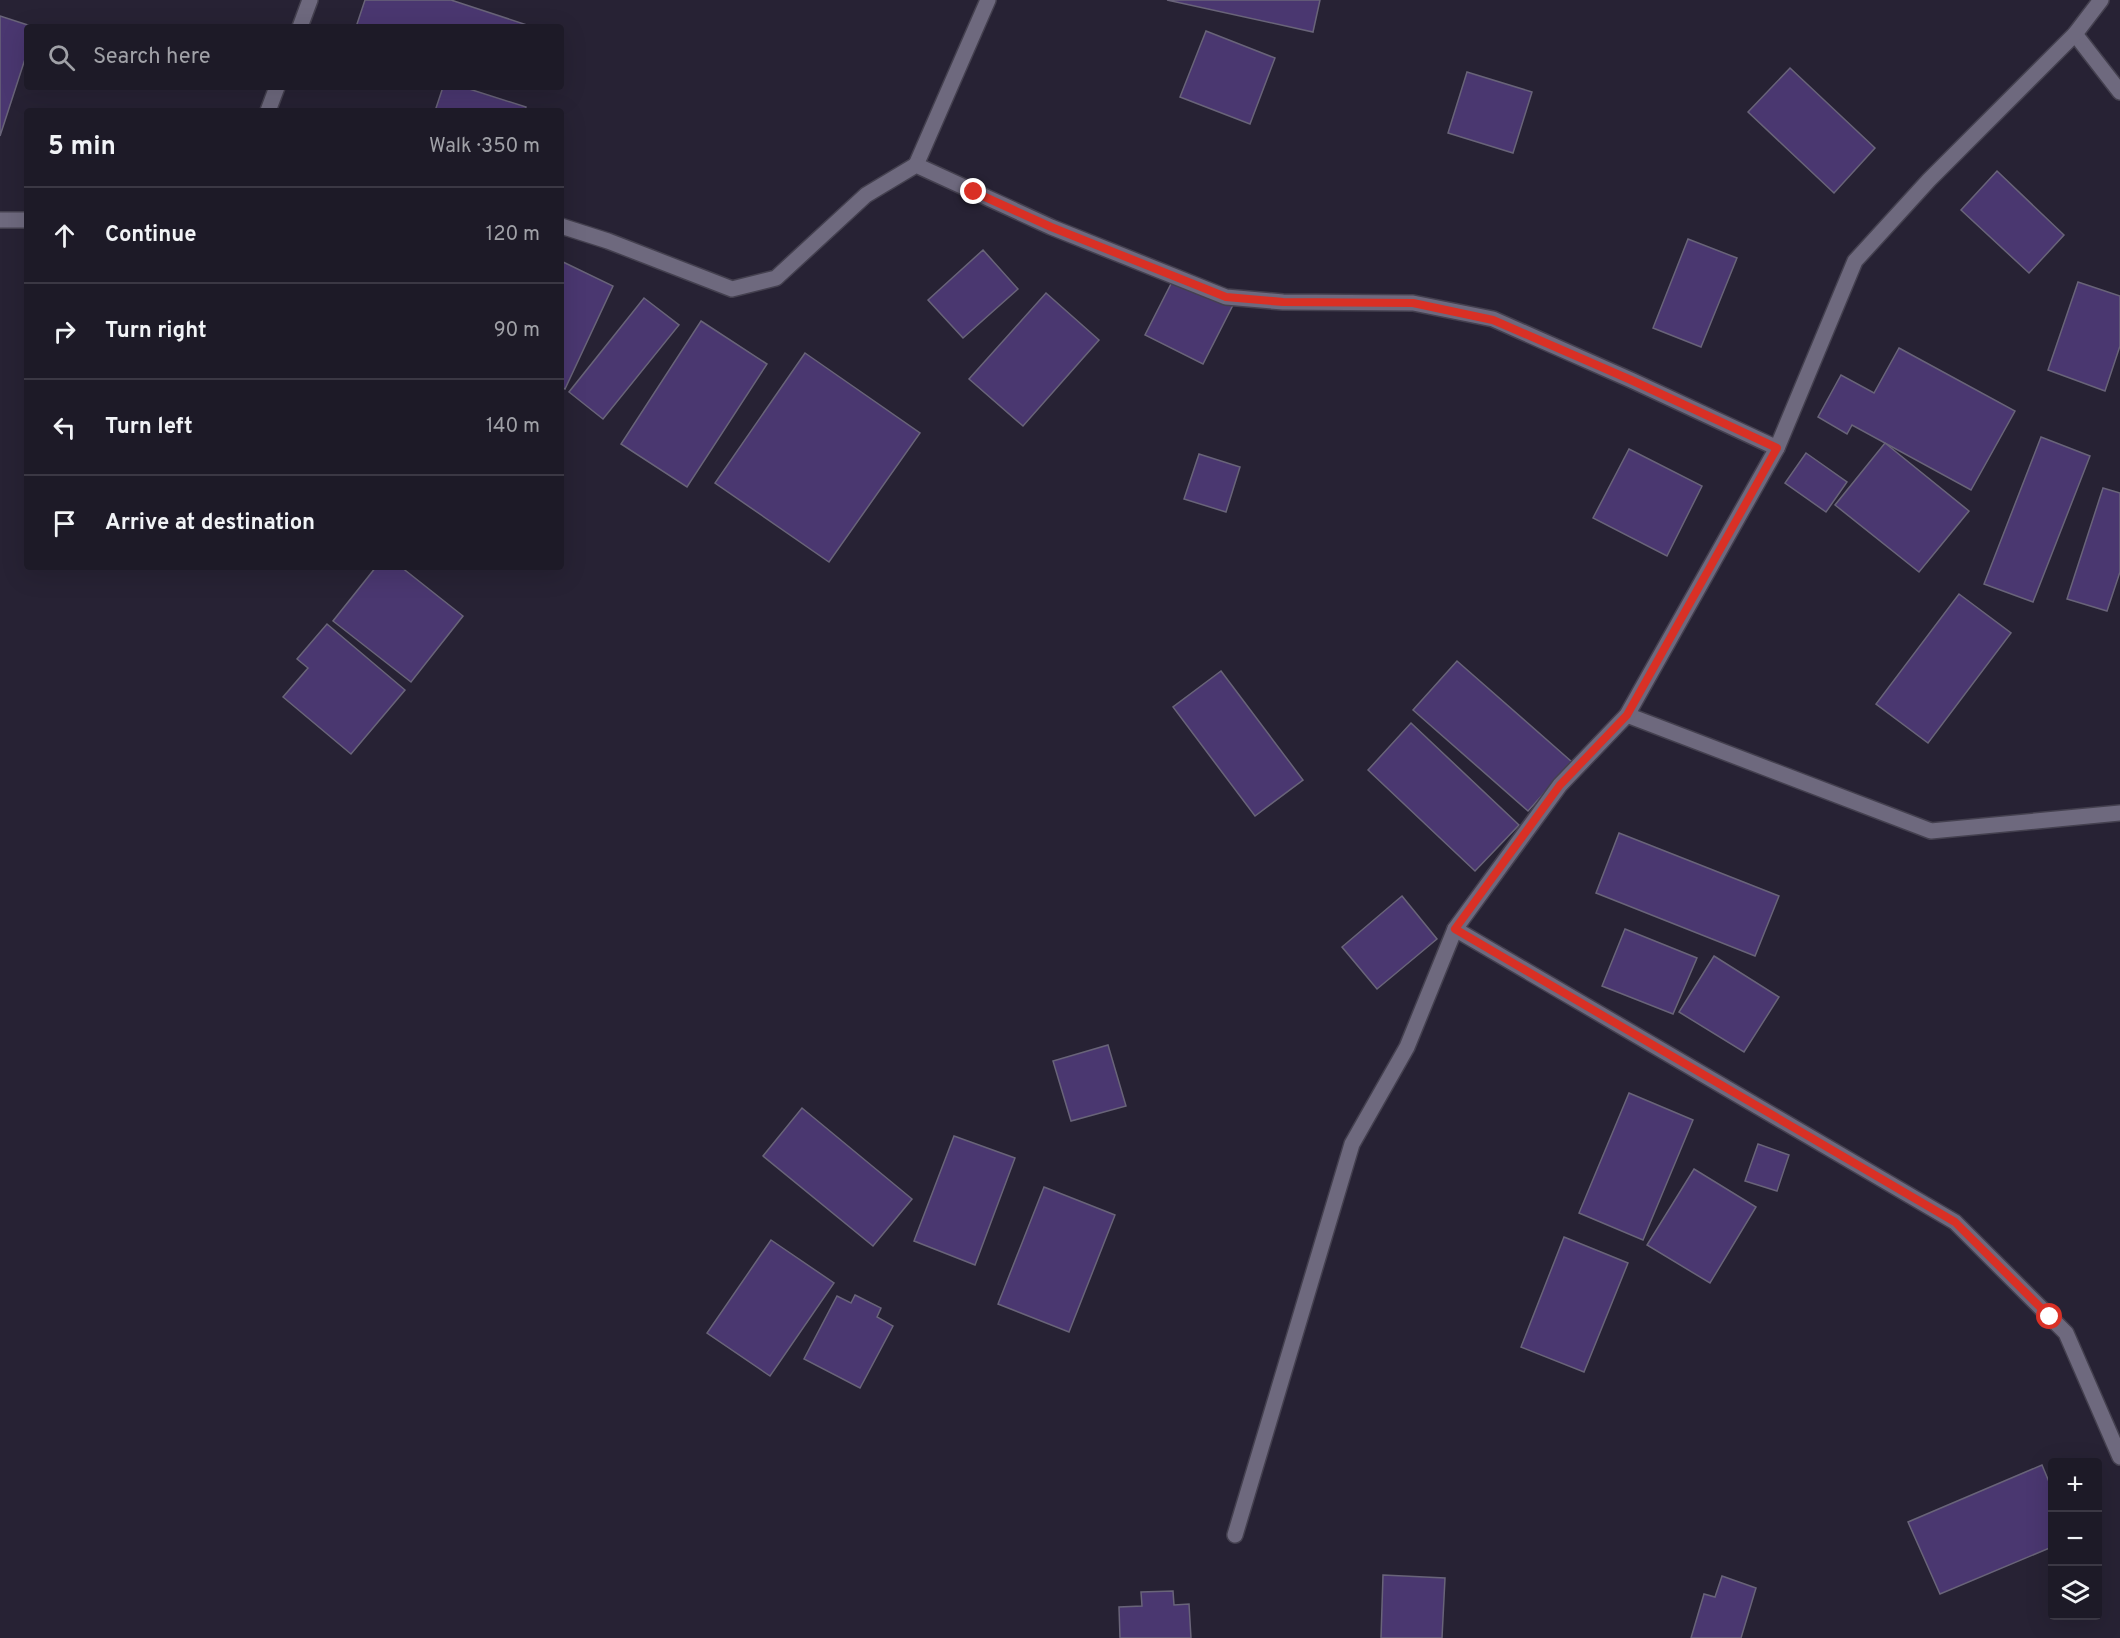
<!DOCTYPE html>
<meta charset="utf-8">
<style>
body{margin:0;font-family:Overpass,sans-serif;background:#25232f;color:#f1f3f6}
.controls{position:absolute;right:18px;bottom:18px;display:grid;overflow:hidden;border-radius:6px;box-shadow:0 6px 24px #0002}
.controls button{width:54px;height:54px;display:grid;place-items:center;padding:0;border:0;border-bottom:2px solid #3b3844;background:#1d1a27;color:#f1f3f6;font:30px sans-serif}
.stop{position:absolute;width:18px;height:18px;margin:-14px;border:4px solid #d93025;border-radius:50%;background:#fff}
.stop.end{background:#d93025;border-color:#fff;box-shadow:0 2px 6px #0008}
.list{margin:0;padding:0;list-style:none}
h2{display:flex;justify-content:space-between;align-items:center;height:78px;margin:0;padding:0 24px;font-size:26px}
h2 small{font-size:20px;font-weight:400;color:#a0a1a7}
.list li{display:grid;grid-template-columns:39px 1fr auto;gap:18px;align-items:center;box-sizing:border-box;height:96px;padding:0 24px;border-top:2px solid #3b3844}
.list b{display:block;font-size:22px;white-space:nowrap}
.list em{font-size:20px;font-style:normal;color:#a0a1a7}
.icon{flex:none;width:33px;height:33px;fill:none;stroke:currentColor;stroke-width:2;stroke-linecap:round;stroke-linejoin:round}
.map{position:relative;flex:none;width:2120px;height:1638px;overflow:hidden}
.search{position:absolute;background:#1d1a27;box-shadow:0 6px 24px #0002;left:24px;top:24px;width:540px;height:66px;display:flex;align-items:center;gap:15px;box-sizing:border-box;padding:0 21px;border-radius:6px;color:#a0a1a7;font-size:22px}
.panel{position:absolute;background:#1d1a27;box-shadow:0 6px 24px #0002;left:24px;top:108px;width:540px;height:462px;border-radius:6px}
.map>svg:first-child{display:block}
.building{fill:#4a3770;stroke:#696479;stroke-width:1.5}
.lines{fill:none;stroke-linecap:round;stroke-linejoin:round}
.minor-casing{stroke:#44404f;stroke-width:18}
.minor{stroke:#6e697e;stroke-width:15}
.route{stroke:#d93025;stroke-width:8}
</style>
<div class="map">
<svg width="2120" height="1638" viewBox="0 0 2120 1638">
<rect width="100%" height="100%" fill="#272234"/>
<g class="building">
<path d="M365 0H451L527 25V27H356Z"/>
<path d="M1167 0H1320L1313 32Z"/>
<path d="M0 16 34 27H27V53L0 136Z"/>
<path d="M1206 31 1275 58 1250 124 1180 97Z"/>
<path d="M1790 68 1875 148 1834 193 1748 112Z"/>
<path d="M1467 72 1532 92 1513 153 1448 133Z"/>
<path d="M443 87H463L526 107 525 111H435Z"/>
<path d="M1997 171 2064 235 2029 273 1961 210Z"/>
<path d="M1688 239 1737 258 1701 347 1653 328Z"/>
<path d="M983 250 1018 289 963 338 928 300Z"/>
<path d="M561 261 613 286 565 389 561 387Z"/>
<path d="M1176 274 1234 303 1203 364 1145 335Z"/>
<path d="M2078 282 2120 296V346L2105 391 2048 370Z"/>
<path d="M1046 293 1099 340 1023 426 969 379Z"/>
<path d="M644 298 679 325 603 419 569 392Z"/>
<path d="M701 321 767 364 687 487 621 444Z"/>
<path d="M1899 348 2015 411 1971 490 1852 425 1847 434 1818 417 1841 375 1874 393Z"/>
<path d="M805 353 920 433 829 562 715 483Z"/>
<path d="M2041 437 2090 456 2033 602 1984 584Z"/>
<path d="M1885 443 1969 511 1919 572 1835 505Z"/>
<path d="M1629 449 1702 486 1667 556 1593 518Z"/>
<path d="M1806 453 1847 482 1826 512 1785 483Z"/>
<path d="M1199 454 1240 467 1226 512 1184 499Z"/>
<path d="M2103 488 2120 493V572L2107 611 2067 599Z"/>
<path d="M376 567H401L463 616 411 682 333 621Z"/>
<path d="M1959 594 2011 633 1928 743 1876 704Z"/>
<path d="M327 624 405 690 351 754 283 697 308 668 297 659Z"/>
<path d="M1457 661 1572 762 1528 811 1413 710Z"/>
<path d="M1221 671 1303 780 1255 816 1173 707Z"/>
<path d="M1411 723 1519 825 1475 871 1368 770Z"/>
<path d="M1619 833 1779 896 1755 956 1596 893Z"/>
<path d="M1402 896 1437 939 1377 989 1342 947Z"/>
<path d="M1625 929 1697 958 1673 1014 1602 986Z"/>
<path d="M1714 956 1779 997 1744 1052 1679 1012Z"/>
<path d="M1108 1045 1126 1106 1071 1121 1053 1061Z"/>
<path d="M1629 1093 1693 1120 1643 1240 1579 1213Z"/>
<path d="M802 1108 912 1199 873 1246 763 1156Z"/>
<path d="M954 1136 1015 1158 975 1265 914 1241Z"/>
<path d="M1758 1144 1789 1155 1777 1191 1745 1181Z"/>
<path d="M1694 1169 1756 1207 1710 1283 1647 1245Z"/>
<path d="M1044 1187 1115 1215 1069 1332 998 1304Z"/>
<path d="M1564 1237 1628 1263 1584 1372 1521 1347Z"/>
<path d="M771 1240 834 1283 770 1376 707 1333Z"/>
<path d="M855 1295 881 1308 877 1317 893 1326 860 1388 804 1359 837 1296 851 1303Z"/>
<path d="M2042 1465 2052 1489V1547L1940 1594 1908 1522Z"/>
<path d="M1383 1575 1445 1578 1442 1638H1381Z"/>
<path d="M1722 1576 1756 1588 1741 1638H1691L1704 1594 1715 1597Z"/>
<path d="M1173 1591 1174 1605 1189 1604 1191 1638H1120L1119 1607 1142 1606 1141 1592Z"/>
</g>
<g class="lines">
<g class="minor-casing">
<g id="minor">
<path d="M300 27 310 0"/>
<path d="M2075 34 2120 92"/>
<path d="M268 111 277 87"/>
<path d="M916 165 988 0"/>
<path d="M0 220H27"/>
<path d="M561 226 608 241 732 289 776 278 866 195 916 165 1051 227 1226 297 1283 302 1413 303 1493 319 1631 380 1777 448"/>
<path d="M1627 715 1931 831 2120 813"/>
<path d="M1455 929 1955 1222 2066 1333 2120 1457"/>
<path d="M1235 1535 1352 1144 1407 1047 1455 929 1560 785 1627 715 1777 448 1855 261 1929 180 2075 34 2101 0"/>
</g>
</g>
<use href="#minor" class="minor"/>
</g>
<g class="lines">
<path class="route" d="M974 192 1051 227 1226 297 1283 302 1413 303 1493 320 1631 380 1777 448 1627 715 1560 785 1455 929 1955 1222 2050 1317"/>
</g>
</svg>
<div class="controls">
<button>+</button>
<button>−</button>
<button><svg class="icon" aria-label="layers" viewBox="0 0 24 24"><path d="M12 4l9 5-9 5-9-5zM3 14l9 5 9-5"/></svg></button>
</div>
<div class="stop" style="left:2050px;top:1317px"></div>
<div class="stop end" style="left:974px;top:192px"></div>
<div class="search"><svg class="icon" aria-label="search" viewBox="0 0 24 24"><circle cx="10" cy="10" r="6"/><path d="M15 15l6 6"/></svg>Search here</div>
<section class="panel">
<h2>5 min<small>Walk · 350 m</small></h2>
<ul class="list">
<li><svg class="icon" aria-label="ahead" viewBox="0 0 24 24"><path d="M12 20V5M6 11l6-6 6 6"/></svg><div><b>Continue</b></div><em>120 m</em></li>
<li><svg class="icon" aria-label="right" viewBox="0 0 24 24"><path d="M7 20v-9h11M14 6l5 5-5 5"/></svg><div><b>Turn right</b></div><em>90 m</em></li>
<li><svg class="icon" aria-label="left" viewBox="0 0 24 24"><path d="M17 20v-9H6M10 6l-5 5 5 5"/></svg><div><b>Turn left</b></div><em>140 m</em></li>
<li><svg class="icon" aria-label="arrive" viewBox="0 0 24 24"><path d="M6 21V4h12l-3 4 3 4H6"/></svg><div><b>Arrive at destination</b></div></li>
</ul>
</section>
</div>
